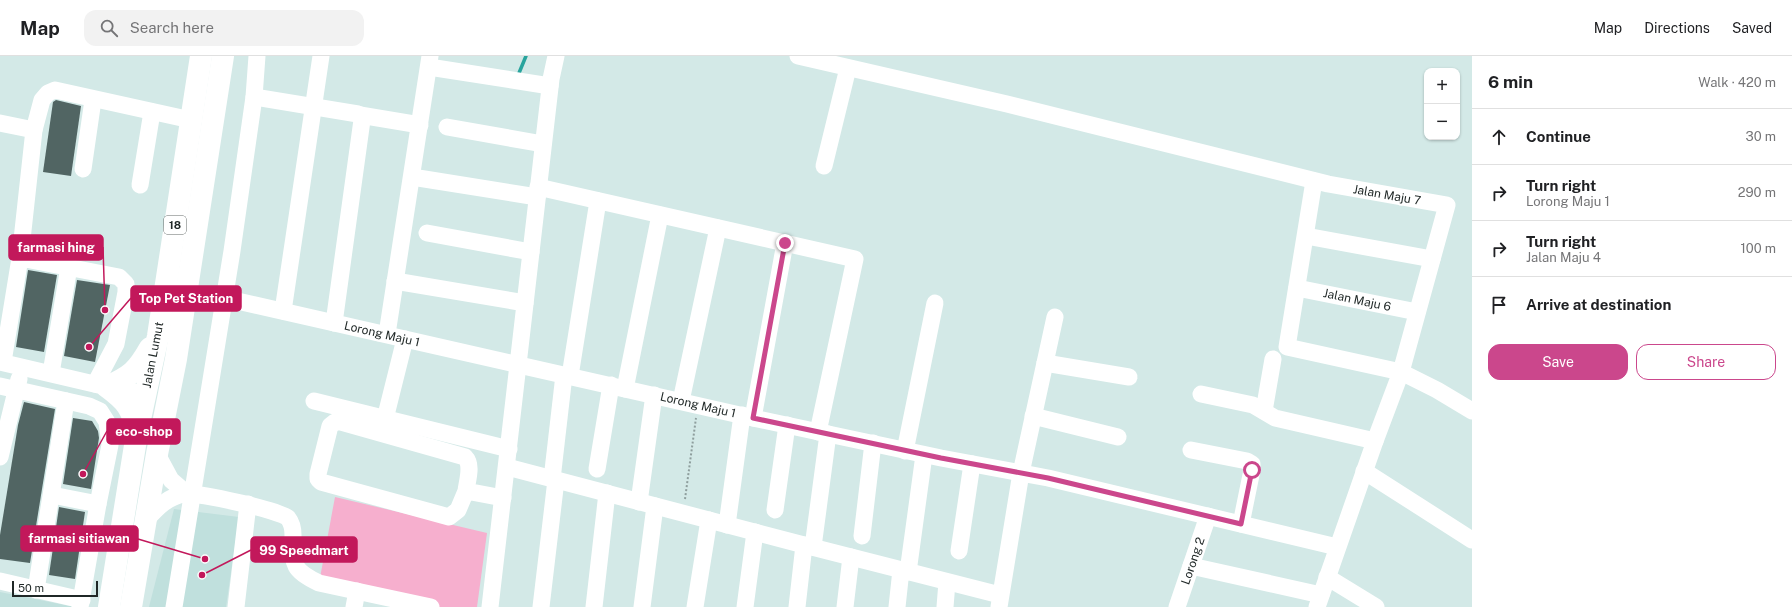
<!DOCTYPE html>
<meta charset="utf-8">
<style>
body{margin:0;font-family:"Public Sans",sans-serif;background:#f2f2f2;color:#202124}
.controls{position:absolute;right:12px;top:12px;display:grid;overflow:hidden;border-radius:8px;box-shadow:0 1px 3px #0004}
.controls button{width:36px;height:36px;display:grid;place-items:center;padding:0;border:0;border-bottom:1px solid #e0e0e0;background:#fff;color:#202124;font:20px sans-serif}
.scale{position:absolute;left:12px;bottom:10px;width:86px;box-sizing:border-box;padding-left:4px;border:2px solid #1f2726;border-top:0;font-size:11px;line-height:14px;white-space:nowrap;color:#1f2726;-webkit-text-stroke:3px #fff;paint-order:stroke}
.stop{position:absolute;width:12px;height:12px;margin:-9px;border:3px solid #cb478c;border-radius:50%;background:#fff}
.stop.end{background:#cb478c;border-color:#fff;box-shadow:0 1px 4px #0008}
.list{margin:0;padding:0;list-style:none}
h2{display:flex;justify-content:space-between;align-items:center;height:52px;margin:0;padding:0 16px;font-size:17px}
h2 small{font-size:13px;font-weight:400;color:#757577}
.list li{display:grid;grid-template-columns:26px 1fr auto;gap:12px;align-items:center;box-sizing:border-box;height:56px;padding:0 16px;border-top:1px solid #e0e0e0}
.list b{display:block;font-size:15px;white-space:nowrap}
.list p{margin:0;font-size:13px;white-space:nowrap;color:#757577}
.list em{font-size:13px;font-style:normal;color:#757577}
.actions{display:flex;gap:8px;padding:12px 16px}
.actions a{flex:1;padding:9px 0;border:1px solid #cb478c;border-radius:12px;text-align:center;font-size:14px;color:#cb478c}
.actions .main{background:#cb478c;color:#fff}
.icon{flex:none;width:22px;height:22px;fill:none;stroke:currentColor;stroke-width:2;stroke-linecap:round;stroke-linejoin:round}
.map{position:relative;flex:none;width:1472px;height:551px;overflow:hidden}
header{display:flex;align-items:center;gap:24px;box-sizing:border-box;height:56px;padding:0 20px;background:#fff;border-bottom:1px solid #e0e0e0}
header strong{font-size:19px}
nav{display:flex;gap:22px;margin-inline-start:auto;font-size:14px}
.search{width:280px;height:36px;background:#f2f2f2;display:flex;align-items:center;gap:10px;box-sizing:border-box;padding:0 14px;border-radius:12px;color:#757577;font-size:15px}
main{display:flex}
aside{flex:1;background:#fff}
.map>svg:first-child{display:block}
.built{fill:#c0e0dd}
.green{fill:#f6afce}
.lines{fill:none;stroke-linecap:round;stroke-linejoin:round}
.stream{stroke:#28a49d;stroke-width:3.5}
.building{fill:#516563}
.path{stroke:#8e9e9d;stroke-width:2;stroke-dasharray:2 2;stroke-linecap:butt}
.minor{stroke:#fff;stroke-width:17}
.major{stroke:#fff;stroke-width:22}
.route{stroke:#cb478c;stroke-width:5}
.labels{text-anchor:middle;stroke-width:4;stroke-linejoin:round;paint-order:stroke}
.shield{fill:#fff;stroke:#626867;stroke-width:1}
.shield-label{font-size:11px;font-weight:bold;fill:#1f2726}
.street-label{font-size:12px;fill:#1f2726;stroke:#fff}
.leader{fill:none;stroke:#c2185b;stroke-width:1.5}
.callout-dot{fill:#c2185b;stroke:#fff;stroke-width:1.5}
.callout{fill:#c2185b;stroke:#c2185b;stroke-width:1.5}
.callout-label{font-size:13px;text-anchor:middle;font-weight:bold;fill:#fff}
</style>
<header>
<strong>Map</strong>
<div class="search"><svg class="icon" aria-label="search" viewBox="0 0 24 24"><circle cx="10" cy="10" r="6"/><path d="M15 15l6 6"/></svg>Search here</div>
<nav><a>Map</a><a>Directions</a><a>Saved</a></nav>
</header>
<main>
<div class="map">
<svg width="1472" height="551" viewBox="0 0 1472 551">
<rect width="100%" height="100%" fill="#d3e9e7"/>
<g class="built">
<path d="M174 453 239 461 226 551H149Z"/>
<path d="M0 536 75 551H0Z"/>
</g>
<path class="green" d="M335 441 487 477 477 551H431L319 527Z"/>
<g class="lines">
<path class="stream" d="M519 17 526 0"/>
</g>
<g class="building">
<path d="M56 44 81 50 71 120 43 116 53 46Z"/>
<path d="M28 214 57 219 44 296 16 291Z"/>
<path d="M77 224 110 229 95 306 64 300Z"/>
<path d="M24 346 55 353 30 507 0 503V479L18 369Z"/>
<path d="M73 362 92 365 98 375 99 382 91 433 63 428Z"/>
<path d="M59 451 85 456 75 523 49 519Z"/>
</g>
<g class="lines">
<path class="path" d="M685 443 696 362"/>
<g class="minor">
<path d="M798 0 1007 48 1328 128 1447 149 1401 316 1437 334 1472 355"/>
<path d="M429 11 550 30"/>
<path d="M254 41 358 58 362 64 334 267"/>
<path d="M360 59 420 69"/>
<path d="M0 67 34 74"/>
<path d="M447 71 543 88"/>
<path d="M824 110 848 12"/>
<path d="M83 113 93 44"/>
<path d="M412 121 537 141"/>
<path d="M1314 125 1287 291 1401 316 1375 385"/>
<path d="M140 129 152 56"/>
<path d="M538 131 855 203 818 376"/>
<path d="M427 177 531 196"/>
<path d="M1306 180 1432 203"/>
<path d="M20 202 119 221 126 228V236L116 288 95 328"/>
<path d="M395 225 525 247"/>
<path d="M1297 232 1417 256"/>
<path d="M224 242 753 362 941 402 1048 422 1337 491"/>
<path d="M283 255 321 0"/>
<path d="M387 278 430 0"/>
<path d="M0 306 107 331 145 338"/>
<path d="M3 306 20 202 34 74 42 44 48 37 55 34 191 64"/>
<path d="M1045 307 1129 321"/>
<path d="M51 317 69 211"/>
<path d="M570 320 598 145"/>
<path d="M0 330 89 350 100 355 107 366 110 389 98 448 80 551"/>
<path d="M625 333 660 159"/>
<path d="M1201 338 1253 349 1275 362 1375 385 1317 551"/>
<path d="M314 345 509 393"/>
<path d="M681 345 718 172"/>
<path d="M1264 355 1273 303"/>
<path d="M1033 360 1118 381"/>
<path d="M753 362 785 187"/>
<path d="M385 363 405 283"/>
<path d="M1191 394 1247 405 1252 408V414L1241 468"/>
<path d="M905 395 935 247"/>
<path d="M157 398 171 424 186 437"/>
<path d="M0 401 19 323"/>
<path d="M507 411 804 489 797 551"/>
<path d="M597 413 611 329"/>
<path d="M1364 415 1472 484"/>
<path d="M552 423 564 319"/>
<path d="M466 435 458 454 449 461 321 426 318 423V418L330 370 335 366H341L465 401C473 409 467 425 466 435L503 442"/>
<path d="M52 439 98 448"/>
<path d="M639 446 654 339"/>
<path d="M775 454 787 369"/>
<path d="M146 464C157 452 168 440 185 438 196 436 283 455 288 462 292 467 293 473 293 479 293 508 291 514 319 527L431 551"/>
<path d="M727 469 742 359"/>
<path d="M862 480 873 387"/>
<path d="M804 489 1000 539"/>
<path d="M813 491 828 378"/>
<path d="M959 495 972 408"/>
<path d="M1191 510 1321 539"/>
<path d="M908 516 924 399"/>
<path d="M1327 521 1376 551"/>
<path d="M0 525 82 544"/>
<path d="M36 534 66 345"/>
<path d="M174 551 232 195 254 41 257 0"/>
<path d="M236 551 248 448"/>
<path d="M354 551 357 535"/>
<path d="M490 551 551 23 556 0"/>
<path d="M541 551 556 424"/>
<path d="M594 551 607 437"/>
<path d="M642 551 655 450"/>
<path d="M695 551 709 464"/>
<path d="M745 551 755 476"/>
<path d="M845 551 851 501"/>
<path d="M897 551 901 514"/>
<path d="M945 551 947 526"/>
<path d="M999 551 1021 417 1055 261"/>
<path d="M1177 551 1208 460"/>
</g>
<g class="major">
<path d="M137 376C132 352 126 345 107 331 131 320 137 315 150 292"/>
<path d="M109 551 137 377 158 280 201 0"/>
<path d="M131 551 157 398 176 303 223 0"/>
</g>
</g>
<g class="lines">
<path class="route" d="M785 187 753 362 941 402 1048 422 1241 468 1252 414"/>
</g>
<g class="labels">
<rect class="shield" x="164" y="160" width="22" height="18" rx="3"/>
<g class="shield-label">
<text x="175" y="173">18</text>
</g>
<g class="street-label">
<text transform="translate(1387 139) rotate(10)" y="4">Jalan Maju 7</text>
<text transform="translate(1357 244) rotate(12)" y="4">Jalan Maju 6</text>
<text transform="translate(382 278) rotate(13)" y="4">Lorong Maju 1</text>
<text transform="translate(153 299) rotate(-79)" y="4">Jalan Lumut</text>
<text transform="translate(698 349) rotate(13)" y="4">Lorong Maju 1</text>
<text transform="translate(1193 505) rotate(-71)" y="4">Lorong 2</text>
</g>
</g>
<path class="leader" d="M105 254L103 191M89 291L131 242M83 418L107 375M205 503L138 483M202 519L251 494"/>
<g class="callout-dot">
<circle cx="105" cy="254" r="4"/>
<circle cx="89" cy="291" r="4"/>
<circle cx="83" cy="418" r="4"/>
<circle cx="205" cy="503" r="4"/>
<circle cx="202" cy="519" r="4"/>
</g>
<g class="callout">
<rect x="9" y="179" width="94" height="25" rx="4"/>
<rect x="131" y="230" width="110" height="25" rx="4"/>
<rect x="107" y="363" width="73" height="25" rx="4"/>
<rect x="21" y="470" width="117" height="25" rx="4"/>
<rect x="251" y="481" width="106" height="25" rx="4"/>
</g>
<g class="callout-label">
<text x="56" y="196">farmasi hing</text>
<text x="186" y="247">Top Pet Station</text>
<text x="144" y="380">eco-shop</text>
<text x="79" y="487">farmasi sitiawan</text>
<text x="304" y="499">99 Speedmart</text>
</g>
</svg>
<div class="controls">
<button>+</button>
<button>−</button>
</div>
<div class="scale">50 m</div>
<div class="stop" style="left:1252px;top:414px"></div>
<div class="stop end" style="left:785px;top:187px"></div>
</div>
<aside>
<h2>6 min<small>Walk · 420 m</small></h2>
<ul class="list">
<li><svg class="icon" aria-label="ahead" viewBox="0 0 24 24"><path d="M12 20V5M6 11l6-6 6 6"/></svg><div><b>Continue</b></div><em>30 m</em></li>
<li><svg class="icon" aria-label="right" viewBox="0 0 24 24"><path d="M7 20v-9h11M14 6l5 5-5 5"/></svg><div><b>Turn right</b><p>Lorong Maju 1</p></div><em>290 m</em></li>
<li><svg class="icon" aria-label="right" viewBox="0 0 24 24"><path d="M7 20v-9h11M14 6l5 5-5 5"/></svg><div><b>Turn right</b><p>Jalan Maju 4</p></div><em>100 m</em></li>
<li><svg class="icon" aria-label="arrive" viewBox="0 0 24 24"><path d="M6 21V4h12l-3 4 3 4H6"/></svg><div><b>Arrive at destination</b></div></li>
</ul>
<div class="actions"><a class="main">Save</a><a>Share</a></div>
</aside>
</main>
